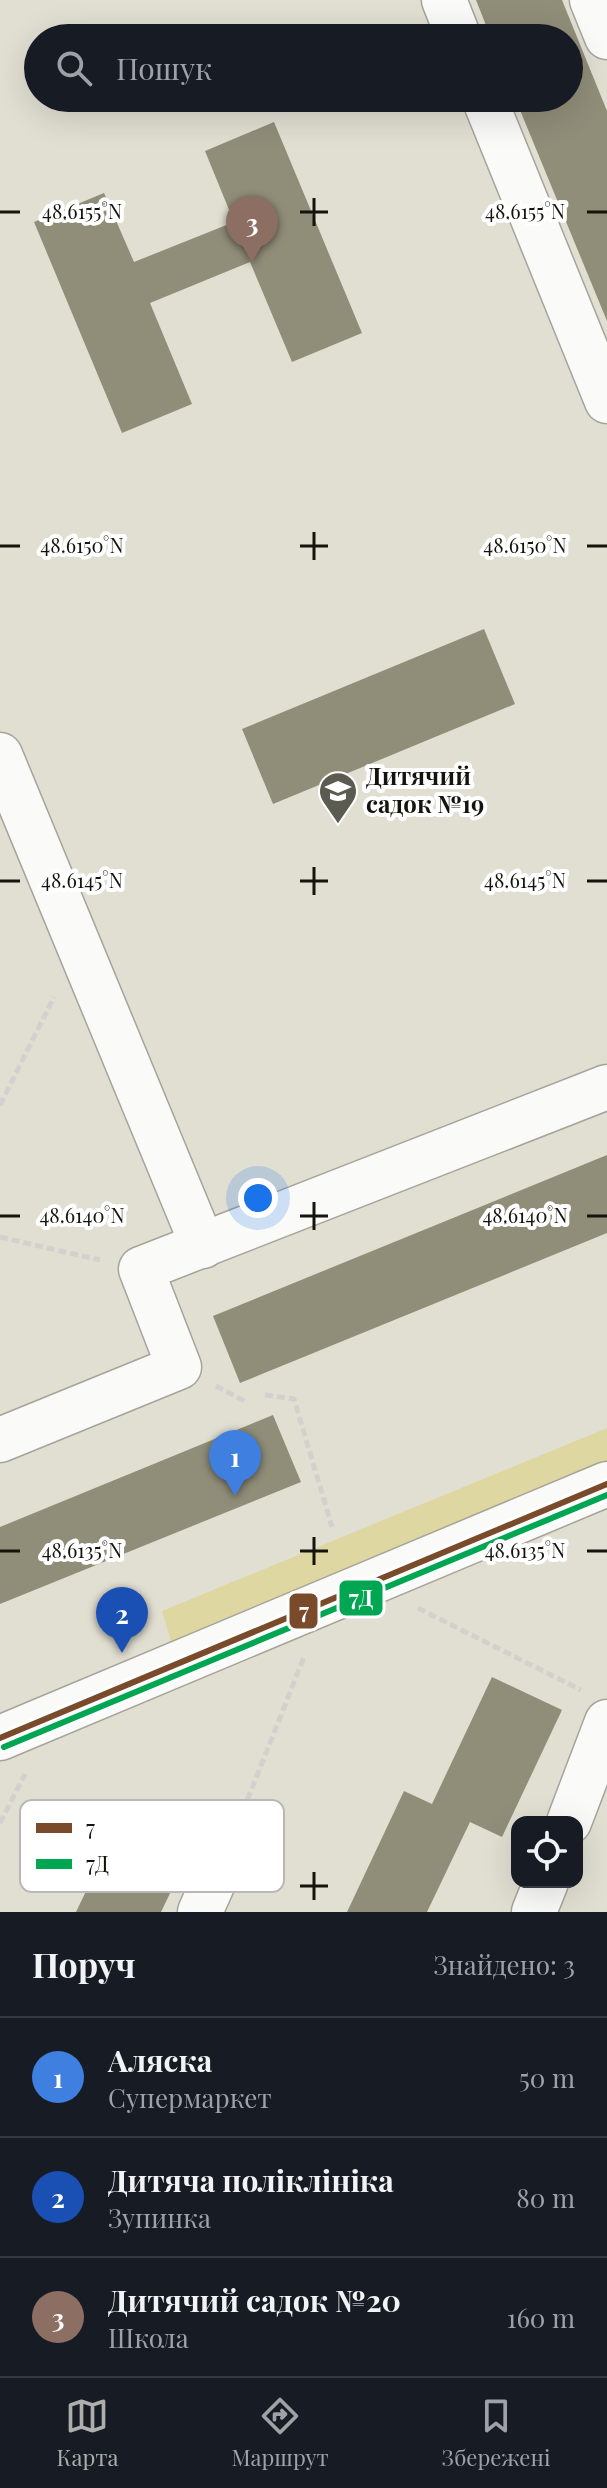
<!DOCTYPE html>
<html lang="uk">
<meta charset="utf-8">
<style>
body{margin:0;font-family:"Playfair Display",serif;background:#20242c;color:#f1f3f6}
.controls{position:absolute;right:24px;bottom:24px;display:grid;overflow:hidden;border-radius:16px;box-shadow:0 8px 32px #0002}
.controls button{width:72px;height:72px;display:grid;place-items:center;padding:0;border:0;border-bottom:2px solid #363941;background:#171b24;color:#f1f3f6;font:40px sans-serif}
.you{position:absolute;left:258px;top:1198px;width:28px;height:28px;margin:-20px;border:6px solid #fff;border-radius:50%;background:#1a73e8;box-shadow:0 0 0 12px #1a73e833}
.badge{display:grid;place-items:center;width:52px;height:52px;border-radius:50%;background:#aeafac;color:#fff;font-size:26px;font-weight:700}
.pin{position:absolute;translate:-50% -66px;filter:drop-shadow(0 2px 4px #0008)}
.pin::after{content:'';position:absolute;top:42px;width:28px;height:24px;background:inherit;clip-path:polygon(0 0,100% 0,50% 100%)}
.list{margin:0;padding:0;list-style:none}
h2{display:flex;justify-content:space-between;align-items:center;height:104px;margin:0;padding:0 32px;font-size:34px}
h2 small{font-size:26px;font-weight:400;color:#9ea1a6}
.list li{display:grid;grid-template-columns:52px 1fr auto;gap:24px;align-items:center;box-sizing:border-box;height:120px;padding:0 32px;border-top:2px solid #363941}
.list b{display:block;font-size:30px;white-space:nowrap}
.list p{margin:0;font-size:26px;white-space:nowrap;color:#9ea1a6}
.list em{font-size:26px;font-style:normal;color:#9ea1a6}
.icon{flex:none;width:44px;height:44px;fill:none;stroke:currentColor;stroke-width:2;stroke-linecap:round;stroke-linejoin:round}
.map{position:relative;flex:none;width:607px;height:1912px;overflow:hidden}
.search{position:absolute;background:#171b24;box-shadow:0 8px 32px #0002;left:24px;right:24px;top:24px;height:88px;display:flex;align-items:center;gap:20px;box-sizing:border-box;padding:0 28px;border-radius:44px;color:#9ea1a6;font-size:30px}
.sheet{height:464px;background:#171b24}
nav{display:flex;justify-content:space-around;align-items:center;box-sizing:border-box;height:112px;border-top:2px solid #363941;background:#171b24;font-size:22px;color:#9ea1a6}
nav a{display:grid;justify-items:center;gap:4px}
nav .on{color:#aeafac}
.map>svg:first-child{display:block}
.green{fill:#dfd7a1}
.building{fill:#908d79}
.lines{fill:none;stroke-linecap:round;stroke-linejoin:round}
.minor-casing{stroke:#a6a49a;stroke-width:47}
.path{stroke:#d2d1ce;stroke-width:5;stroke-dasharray:8 4;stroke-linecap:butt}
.minor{stroke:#fafaf8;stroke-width:44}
.bus-1-casing{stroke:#fff;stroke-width:12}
.bus-2-casing{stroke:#fff;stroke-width:12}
.bus-1{stroke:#7a4b2a;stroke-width:6}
.bus-2{stroke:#00a651;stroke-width:6}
.ticks{fill:none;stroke:#15140c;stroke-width:3}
.labels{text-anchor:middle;stroke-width:8;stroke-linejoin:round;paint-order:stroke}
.poi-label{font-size:24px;font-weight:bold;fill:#15140c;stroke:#fff;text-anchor:start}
.key{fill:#fff;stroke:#b9b8b6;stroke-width:2}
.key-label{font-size:22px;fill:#15140c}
.ticks-label{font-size:20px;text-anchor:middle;fill:#15140c;stroke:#fff;stroke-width:8;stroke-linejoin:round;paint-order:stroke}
.line-badge{stroke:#fff;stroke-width:3}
.badge-label{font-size:22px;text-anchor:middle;font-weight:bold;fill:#fff}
</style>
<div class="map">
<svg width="607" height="1912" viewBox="0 0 607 1912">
<rect width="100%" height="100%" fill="#e1dfd2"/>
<path class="green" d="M607 1428V1461L171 1642 162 1611Z"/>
<g class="building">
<path d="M476 0H562L607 111V321L515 98H569V38H491Z"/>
<path d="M274 122 362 333 292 362 250 262 150 303 192 404 122 433 34 222 104 193 134 262 234 222 205 151Z"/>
<path d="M484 629 515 704 273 804 242 729Z"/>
<path d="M607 1155V1233L240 1383 213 1316Z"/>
<path d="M273 1415 301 1482 0 1604V1527Z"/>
<path d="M492 1677 562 1710 502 1837 470 1822 427 1912H347L404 1791 432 1804Z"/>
<path d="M116 1829 185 1862 161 1912H76Z"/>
</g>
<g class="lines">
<g class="minor-casing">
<g id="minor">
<path d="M444 0 459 38"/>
<path d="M592 0 607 37"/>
<path d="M484 98 607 401"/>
<path d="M0 755 203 1246"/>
<path d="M0 1440 179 1367 141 1269 607 1087"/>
<path d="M0 1738 607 1484"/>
<path d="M569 1822 607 1722"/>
<path d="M200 1912 228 1849"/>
<path d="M534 1912 546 1882"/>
</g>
</g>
<g class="path">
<path d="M0 1105 54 997"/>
<path d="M0 1237 100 1260"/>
<path d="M216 1386 248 1403"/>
<path d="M265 1395 294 1399 332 1527"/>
<path d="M418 1608 581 1690"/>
<path d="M243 1811 304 1657"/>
<path d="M0 1823 25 1774"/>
</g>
<use href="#minor" class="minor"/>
<g class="bus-1-casing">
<path id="bus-1" d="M0 1738 607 1484"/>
</g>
<g class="bus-2-casing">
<path id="bus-2" d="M4 1747 607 1495"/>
</g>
<use href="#bus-1" class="bus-1"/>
<use href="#bus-2" class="bus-2"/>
</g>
<path class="ticks" d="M314 198V226M0 212H20M300 212H328M587 212H607M314 532V560M0 546H20M300 546H328M587 546H607M314 867V895M0 881H20M300 881H328M587 881H607M314 1202V1230M0 1216H20M300 1216H328M587 1216H607M314 1537V1565M0 1551H20M300 1551H328M587 1551H607M314 1872V1900M300 1886H328"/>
<defs>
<g id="school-pin" transform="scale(2)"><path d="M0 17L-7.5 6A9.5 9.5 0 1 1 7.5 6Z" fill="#5c5b51" stroke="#fff"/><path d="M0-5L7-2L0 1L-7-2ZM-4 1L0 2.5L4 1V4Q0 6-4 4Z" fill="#fff"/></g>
</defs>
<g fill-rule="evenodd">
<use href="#school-pin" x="338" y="791"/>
</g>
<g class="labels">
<g class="poi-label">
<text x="366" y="785">Дитячий<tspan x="366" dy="28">садок №19</tspan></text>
</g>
</g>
<rect x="20" y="1800" width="264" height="92" rx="12" class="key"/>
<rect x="36" y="1823" width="36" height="10" fill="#7a4b2a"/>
<rect x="36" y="1859" width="36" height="10" fill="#00a651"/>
<g class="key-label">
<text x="86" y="1836">7</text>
<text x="86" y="1872">7Д</text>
</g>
<g class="ticks-label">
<text x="82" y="219">48.6155°N</text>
<text x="525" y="219">48.6155°N</text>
<text x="82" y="553">48.6150°N</text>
<text x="525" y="553">48.6150°N</text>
<text x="82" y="888">48.6145°N</text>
<text x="525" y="888">48.6145°N</text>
<text x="82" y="1223">48.6140°N</text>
<text x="525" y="1223">48.6140°N</text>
<text x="82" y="1558">48.6135°N</text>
<text x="525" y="1558">48.6135°N</text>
</g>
<g class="line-badge">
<rect x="338" y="1579" width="46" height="38" rx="8" fill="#00a651"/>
<rect x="288" y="1592" width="31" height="38" rx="8" fill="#7a4b2a"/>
</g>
<g class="badge-label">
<text x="361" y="1606">7Д</text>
<text x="304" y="1619">7</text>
</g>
</svg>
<div class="controls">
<button><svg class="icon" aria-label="locate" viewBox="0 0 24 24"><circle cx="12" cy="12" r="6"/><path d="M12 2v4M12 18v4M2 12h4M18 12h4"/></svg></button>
</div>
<div class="you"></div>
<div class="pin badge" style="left:235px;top:1496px;background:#3f7fe0">1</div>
<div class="pin badge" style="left:122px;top:1653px;background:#1a4fb4">2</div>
<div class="pin badge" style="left:252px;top:262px;background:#8d6e63">3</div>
<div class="search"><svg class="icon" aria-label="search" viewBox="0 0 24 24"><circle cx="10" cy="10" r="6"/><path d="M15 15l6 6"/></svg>Пошук</div>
</div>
<section class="sheet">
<h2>Поруч<small>Знайдено: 3</small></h2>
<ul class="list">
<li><span class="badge" style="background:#3f7fe0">1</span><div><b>Аляска</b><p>Супермаркет</p></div><em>50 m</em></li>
<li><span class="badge" style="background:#1a4fb4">2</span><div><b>Дитяча поліклініка</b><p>Зупинка</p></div><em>80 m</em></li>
<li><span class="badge" style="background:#8d6e63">3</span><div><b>Дитячий садок №20</b><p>Школа</p></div><em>160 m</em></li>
</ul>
</section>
<nav>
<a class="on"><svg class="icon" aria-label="map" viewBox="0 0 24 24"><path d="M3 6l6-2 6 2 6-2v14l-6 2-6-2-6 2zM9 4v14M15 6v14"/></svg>Карта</a>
<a><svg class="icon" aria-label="directions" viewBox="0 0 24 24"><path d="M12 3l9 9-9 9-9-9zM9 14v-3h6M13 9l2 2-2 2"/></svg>Маршрут</a>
<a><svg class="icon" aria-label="saved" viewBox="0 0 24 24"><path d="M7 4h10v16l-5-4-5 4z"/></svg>Збережені</a>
</nav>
